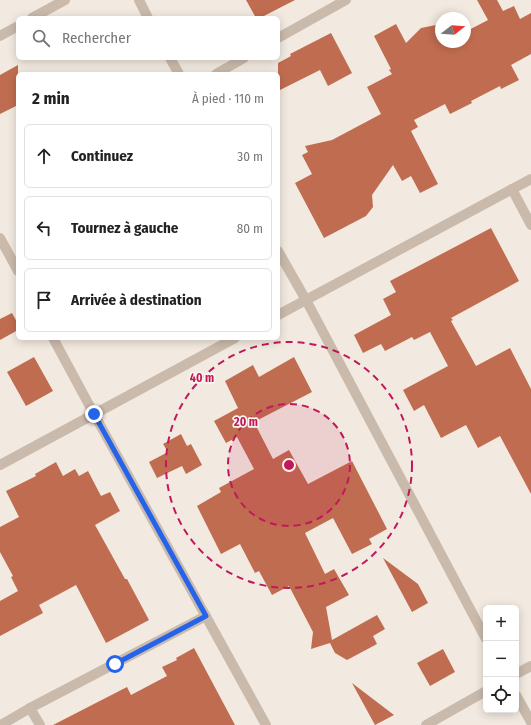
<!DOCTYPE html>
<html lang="fr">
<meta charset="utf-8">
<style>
body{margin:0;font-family:"Fira Sans Condensed",sans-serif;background:#f2f2f2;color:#222}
.controls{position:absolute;right:12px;bottom:12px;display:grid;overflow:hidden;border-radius:6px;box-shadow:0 2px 10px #0003}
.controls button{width:36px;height:36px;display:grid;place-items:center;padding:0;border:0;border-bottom:1px solid #e0e0e0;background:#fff;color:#222;font:20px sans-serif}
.compass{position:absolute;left:435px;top:12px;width:36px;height:36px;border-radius:50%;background:#fff;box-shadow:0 2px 10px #0003;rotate:73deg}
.stop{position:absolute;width:12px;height:12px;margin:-9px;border:3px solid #2563eb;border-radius:50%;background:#fff}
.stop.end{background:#2563eb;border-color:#fff;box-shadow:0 1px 4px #0008}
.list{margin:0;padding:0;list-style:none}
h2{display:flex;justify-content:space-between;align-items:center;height:52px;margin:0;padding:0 16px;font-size:17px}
h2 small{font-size:13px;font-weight:400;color:#767676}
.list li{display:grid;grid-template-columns:26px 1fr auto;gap:12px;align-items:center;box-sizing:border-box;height:64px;margin:0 8px 8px;padding:0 8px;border:1px solid #e0e0e0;border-radius:6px}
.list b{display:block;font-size:15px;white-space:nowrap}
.list em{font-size:13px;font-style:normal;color:#767676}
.icon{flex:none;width:22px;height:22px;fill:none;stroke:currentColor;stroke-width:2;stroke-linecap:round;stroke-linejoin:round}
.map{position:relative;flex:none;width:531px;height:725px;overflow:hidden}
.search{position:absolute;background:#fff;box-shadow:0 2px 10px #0003;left:16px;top:16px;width:264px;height:44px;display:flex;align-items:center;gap:10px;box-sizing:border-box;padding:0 14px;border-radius:6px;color:#767676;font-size:15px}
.panel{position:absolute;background:#fff;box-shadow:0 2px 10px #0003;left:16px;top:72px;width:264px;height:268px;border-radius:6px}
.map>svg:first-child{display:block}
.building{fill:#c06c50}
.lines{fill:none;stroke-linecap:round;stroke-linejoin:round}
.minor{stroke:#cabaac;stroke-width:10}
.route{stroke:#2563eb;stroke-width:5}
.ring{fill:none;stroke:#c2185b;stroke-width:2;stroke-dasharray:7 5}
.centre{fill:#c2185b;stroke:#faf4ec;stroke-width:2}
.ring-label{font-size:12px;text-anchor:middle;font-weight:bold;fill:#c2185b;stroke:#faf4ec;stroke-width:3.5;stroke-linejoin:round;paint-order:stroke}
</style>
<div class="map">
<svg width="531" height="725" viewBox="0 0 531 725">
<rect width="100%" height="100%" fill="#f2eae0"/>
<g class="building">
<path d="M246 0H295L260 18H256Z"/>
<path d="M477 0H497L503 11 514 6 520 19 531 13V54L511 65 519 80 501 89 500 86 471 101 472 103 450 114 445 104 414 120 418 127 411 131 438 184 420 193 411 176 402 181 393 165 372 195 373 207 366 216 324 238 295 183 312 174 302 155 308 152 305 146 332 140 381 114 367 87 392 74 389 70 391 69 374 36 396 24 406 43 421 28 441 24V42H465V32L488 20Z"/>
<path d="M331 33 352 73 328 86 320 70 278 91V63L291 56 290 54Z"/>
<path d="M18 65V105L0 114V75Z"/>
<path d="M491 228 519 281 451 318 453 320 451 321 476 366 510 348 531 389V494L500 436 478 448 466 425 441 438 424 405 414 411 403 390 448 366 430 332 414 340 412 337 385 351 381 344 363 353 354 335 391 315 383 299 396 292 390 281Z"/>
<path d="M12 313 18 324V330L0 340V319Z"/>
<path d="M34 357 53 391 26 406 7 372Z"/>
<path d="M294 357 312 392 254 422 273 459 289 450 308 484 352 461 387 529 369 539 372 544 352 554 333 518 305 533 325 574 334 569 349 595 326 607 332 640 377 615 385 629 373 636 377 644 347 660 335 653 330 643 311 649 313 632 289 586 272 595 259 571 255 573 240 544 221 554 197 506 221 492 219 488 254 469 237 437 226 443 214 421 238 408 225 381 253 365 259 377Z"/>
<path d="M181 434 187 446 191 444 202 465 186 474 182 466 157 478 149 462 168 452 163 444Z"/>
<path d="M56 462 63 476 75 469 79 476 88 471 101 496 110 492 120 511 95 525 125 579H127L149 620 106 643 76 585 39 605 43 613 0 636V601L18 591 11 577 13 576 0 552V527L19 517 6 491 36 476 35 474Z"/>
<path d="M383 558 418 584 428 603 412 612Z"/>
<path d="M194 648 235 725H53L127 687 131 695 167 676 162 667 177 660 176 658Z"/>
<path d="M443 649 455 672 430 686 417 663Z"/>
<path d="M352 683 394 715 375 725Z"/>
</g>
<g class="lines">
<g class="minor">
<path d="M139 0 148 18"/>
<path d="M32 18 65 0"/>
<path d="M0 36 18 26"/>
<path d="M278 38 346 0"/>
<path d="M170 58 179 74"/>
<path d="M216 74 244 58"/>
<path d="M512 189 531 225"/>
<path d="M0 238 18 271"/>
<path d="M278 251 306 300 486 639"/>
<path d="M278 315 531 179"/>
<path d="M53 338 94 414 266 725"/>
<path d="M0 465 235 338"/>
<path d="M516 674 531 666"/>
<path d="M516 695 531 722"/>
<path d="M30 708 40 725"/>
<path d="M1 725 30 708 206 616"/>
<path d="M426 725 486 691"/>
</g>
</g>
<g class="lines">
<path class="route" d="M94 414 206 616 115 664"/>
</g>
<circle cx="289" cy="465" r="61" fill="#c2185b" fill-opacity=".12"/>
<g class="ring">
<circle cx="289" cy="465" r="61"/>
<circle cx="289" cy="465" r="123"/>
</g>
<circle cx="289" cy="465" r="6" class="centre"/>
<g class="ring-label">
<text x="202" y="382">40 m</text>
<text x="246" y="426">20 m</text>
</g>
</svg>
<div class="controls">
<button>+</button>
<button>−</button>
<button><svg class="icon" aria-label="locate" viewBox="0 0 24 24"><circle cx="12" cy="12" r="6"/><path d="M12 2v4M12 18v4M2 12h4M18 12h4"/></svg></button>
</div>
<svg class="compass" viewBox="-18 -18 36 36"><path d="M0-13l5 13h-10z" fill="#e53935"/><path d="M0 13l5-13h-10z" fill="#767676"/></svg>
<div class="stop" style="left:115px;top:664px"></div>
<div class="stop end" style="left:94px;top:414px"></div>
<div class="search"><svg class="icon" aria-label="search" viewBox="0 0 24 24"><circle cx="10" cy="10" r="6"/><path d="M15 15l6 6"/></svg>Rechercher</div>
<section class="panel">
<h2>2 min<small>À pied · 110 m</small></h2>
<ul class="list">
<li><svg class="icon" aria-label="ahead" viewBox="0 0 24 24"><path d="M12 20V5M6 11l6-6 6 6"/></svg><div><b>Continuez</b></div><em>30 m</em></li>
<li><svg class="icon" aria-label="left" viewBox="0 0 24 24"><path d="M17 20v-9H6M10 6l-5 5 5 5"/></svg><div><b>Tournez à gauche</b></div><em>80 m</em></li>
<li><svg class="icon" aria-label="arrive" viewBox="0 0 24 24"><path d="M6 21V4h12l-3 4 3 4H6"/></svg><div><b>Arrivée à destination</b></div></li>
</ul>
</section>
</div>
